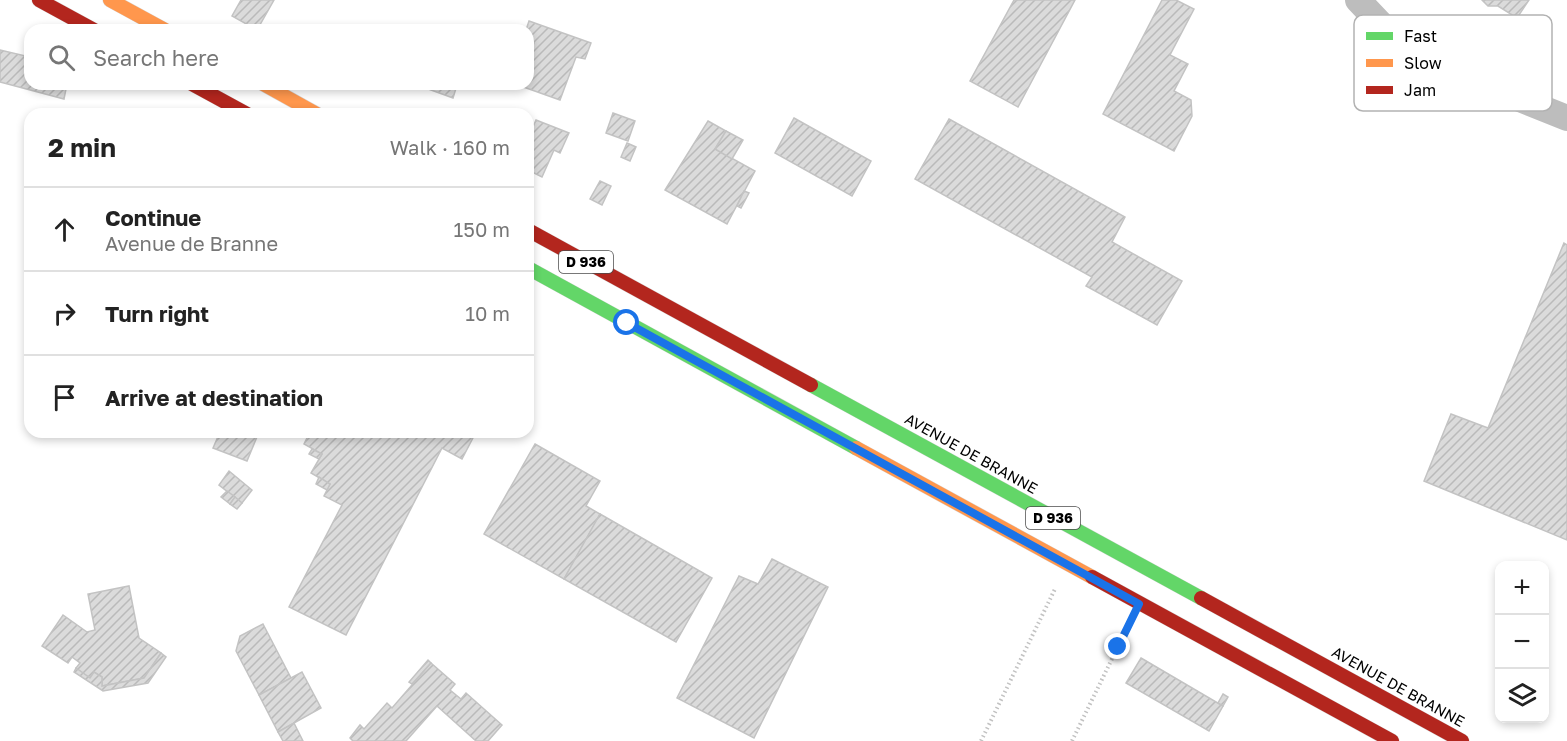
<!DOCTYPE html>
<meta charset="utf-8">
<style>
body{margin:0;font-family:"Golos Text",sans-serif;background:#f6f6f6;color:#222}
.controls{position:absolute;right:18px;bottom:18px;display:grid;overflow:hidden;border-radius:12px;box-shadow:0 3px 9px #0003}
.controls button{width:54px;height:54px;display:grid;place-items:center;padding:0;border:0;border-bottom:2px solid #e0e0e0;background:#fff;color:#222;font:30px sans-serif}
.stop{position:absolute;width:18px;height:18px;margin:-14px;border:4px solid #1a73e8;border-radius:50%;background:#fff}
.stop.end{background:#1a73e8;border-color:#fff;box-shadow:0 2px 6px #0008}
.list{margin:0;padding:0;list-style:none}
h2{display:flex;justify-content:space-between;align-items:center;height:78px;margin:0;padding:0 24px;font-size:26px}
h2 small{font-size:20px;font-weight:400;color:#767676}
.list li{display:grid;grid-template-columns:39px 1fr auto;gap:18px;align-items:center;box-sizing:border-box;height:84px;padding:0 24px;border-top:2px solid #e0e0e0}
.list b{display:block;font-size:22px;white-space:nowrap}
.list p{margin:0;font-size:20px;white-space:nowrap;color:#767676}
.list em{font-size:20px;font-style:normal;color:#767676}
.icon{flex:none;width:33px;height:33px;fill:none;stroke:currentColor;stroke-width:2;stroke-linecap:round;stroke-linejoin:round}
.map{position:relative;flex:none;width:1567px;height:741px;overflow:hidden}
.search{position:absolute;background:#fff;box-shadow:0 3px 9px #0003;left:24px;top:24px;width:510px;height:66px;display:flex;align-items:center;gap:15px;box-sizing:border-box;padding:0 21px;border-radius:18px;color:#767676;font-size:22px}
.panel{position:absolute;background:#fff;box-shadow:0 3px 9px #0003;left:24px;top:108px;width:510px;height:330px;border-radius:18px}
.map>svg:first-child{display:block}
.building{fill:url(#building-hatch);stroke:#c3c3c3;stroke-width:1.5}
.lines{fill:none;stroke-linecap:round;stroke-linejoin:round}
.fast-casing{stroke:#dbdbdb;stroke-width:15}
.slow-casing{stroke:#dbdbdb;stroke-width:15}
.jam-casing{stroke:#dbdbdb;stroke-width:15}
.path{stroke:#c2c2c2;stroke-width:4;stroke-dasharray:1.5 3;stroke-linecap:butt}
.street{stroke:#bdbdbd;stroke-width:26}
.fast{stroke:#63d668;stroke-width:14}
.slow{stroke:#ff974d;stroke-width:14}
.jam{stroke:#b3261e;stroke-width:14}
.route{stroke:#1a73e8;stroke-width:8}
.labels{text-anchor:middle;stroke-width:4.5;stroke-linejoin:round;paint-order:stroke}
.shield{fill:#fff;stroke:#4c4c4c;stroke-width:1.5}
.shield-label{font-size:14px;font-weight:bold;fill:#000}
.street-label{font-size:15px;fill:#000;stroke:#fff}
.key{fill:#fff;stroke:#b2b2b2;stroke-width:1.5}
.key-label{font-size:16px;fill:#000}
</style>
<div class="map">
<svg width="1567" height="741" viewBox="0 0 1567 741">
<defs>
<pattern id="building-hatch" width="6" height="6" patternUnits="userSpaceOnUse" patternTransform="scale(1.5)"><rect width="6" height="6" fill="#dbdbdb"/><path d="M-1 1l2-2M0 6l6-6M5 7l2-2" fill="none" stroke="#bababa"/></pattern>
</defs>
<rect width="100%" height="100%" fill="#fff"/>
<g class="building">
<path d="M241 0H274L257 30 232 16Z"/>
<path d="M1014 0H1075L1018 107 970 81Z"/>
<path d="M1162 0H1176L1194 9 1170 55 1188 64 1174 91 1191 100 1192 116 1174 151 1103 114Z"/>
<path d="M1482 0H1529L1517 18 1498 6H1488Z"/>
<path d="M529 21 591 43 585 59 576 57 560 100 515 84H528V59L534 43 528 41V30H526Z"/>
<path d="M0 50 30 57V84H67L64 99 0 82Z"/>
<path d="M425 84H455L457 85 453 98 423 87Z"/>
<path d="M613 113 635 121 628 141 606 133Z"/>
<path d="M794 118 871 161 852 196 775 153Z"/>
<path d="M949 119 1125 217 1112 242 1182 281 1157 325 1086 286 1092 277 915 179Z"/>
<path d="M536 120 569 133 560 153 554 150 542 177 528 170V125L533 127Z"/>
<path d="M708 121 726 131 715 149 755 171 727 224 665 190Z"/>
<path d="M726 131 743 140 732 159 715 149Z"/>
<path d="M627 143 636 147 630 161 621 157Z"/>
<path d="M600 181 611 186 602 205 590 199Z"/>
<path d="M744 191 749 193 741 208 737 206Z"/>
<path d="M1564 243 1567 245V540L1424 481 1451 414 1488 428Z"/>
<path d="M220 432H259L247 461 213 448Z"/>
<path d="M310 432H476L462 459 442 448 346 635 289 607 342 505 324 496 330 484 311 473 322 454 304 444Z"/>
<path d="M535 444 600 481 586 506 600 514 564 579 484 534Z"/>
<path d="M312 449 322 454 319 459 309 454Z"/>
<path d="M229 471 252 490 242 503 219 485Z"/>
<path d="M319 477 330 484 327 490 316 484Z"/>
<path d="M227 491 235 497 230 504 221 497Z"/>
<path d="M235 497 242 503 237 509 230 504Z"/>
<path d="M600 514 712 578 676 642 564 579Z"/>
<path d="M772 559 828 587 754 738 677 698 739 576 758 584Z"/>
<path d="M129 586 139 638 161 653 144 678 102 686V677L94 672 90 678 76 668 80 663 72 657 68 663 42 646 63 615 87 632 95 630 88 594Z"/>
<path d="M263 624 291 678 259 695 236 651 240 636Z"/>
<path d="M161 653 166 657 148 683 103 691 74 672 76 668 90 678 94 672 102 677V686L144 678Z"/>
<path d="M1141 658 1223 706 1209 731 1126 683Z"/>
<path d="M428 660 431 663 412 684 409 682Z"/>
<path d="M431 663 455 684 450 690 461 699 466 693 502 725 488 741H476L437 706 406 741H353L350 738 360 725 364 729 387 703 392 708Z"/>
<path d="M302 672 321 708 278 732 259 695Z"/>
<path d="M1223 694 1228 697 1223 706 1218 703Z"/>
<path d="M294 723 303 741H283L278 732Z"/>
</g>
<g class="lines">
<g class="fast-casing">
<g id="fast">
<path d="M528 268 856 448"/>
<path d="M811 385 1201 598"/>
</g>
</g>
<g class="slow-casing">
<g id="slow">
<path d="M110 0 165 30"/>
<path d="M263 84 317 114"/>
<path d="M856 448 1092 577"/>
</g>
</g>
<g class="jam-casing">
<g id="jam">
<path d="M39 0 94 30"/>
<path d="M192 84 247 114"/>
<path d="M528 230 811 385"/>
<path d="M1092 577 1392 741"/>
<path d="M1201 598 1462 741"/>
</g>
</g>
<g class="path">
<path d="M981 741 1055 589"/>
<path d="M1072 741 1127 628"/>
</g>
<path class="street" d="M1358 0 1410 55 1567 118"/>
<use href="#fast" class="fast"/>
<use href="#slow" class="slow"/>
<use href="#jam" class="jam"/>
</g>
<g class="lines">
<path class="route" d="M627 323 1139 604 1118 647"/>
</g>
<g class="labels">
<g class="shield">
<rect x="559" y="251" width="54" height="22" rx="4.5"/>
<rect x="1026" y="507" width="54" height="22" rx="4.5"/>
</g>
<g class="shield-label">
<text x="586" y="267">D 936</text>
<text x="1053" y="523">D 936</text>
</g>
<g class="street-label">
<text transform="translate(971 454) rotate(29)" y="5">AVENUE DE BRANNE</text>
<text transform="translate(1398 687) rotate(29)" y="5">AVENUE DE BRANNE</text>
</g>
</g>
<rect x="1354" y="15" width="198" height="96" rx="9" class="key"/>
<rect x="1366" y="32" width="27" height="8" fill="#63d668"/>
<rect x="1366" y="59" width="27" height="8" fill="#ff974d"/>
<rect x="1366" y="86" width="27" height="8" fill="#b3261e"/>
<g class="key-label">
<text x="1404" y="42">Fast</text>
<text x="1404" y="69">Slow</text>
<text x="1404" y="96">Jam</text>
</g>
</svg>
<div class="controls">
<button>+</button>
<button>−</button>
<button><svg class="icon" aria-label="layers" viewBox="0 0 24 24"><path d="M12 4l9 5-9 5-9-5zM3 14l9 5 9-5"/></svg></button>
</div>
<div class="stop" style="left:627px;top:323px"></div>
<div class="stop end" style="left:1118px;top:647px"></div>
<div class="search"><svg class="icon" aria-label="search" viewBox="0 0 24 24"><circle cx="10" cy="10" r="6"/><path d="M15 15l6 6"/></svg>Search here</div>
<section class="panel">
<h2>2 min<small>Walk · 160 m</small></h2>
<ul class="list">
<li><svg class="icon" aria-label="ahead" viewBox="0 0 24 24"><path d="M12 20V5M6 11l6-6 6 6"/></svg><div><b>Continue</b><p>Avenue de Branne</p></div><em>150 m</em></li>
<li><svg class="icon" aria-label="right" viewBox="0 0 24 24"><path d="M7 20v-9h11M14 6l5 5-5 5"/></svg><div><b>Turn right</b></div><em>10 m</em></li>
<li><svg class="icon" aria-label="arrive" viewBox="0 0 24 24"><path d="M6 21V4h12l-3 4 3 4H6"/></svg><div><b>Arrive at destination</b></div></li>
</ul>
</section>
</div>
